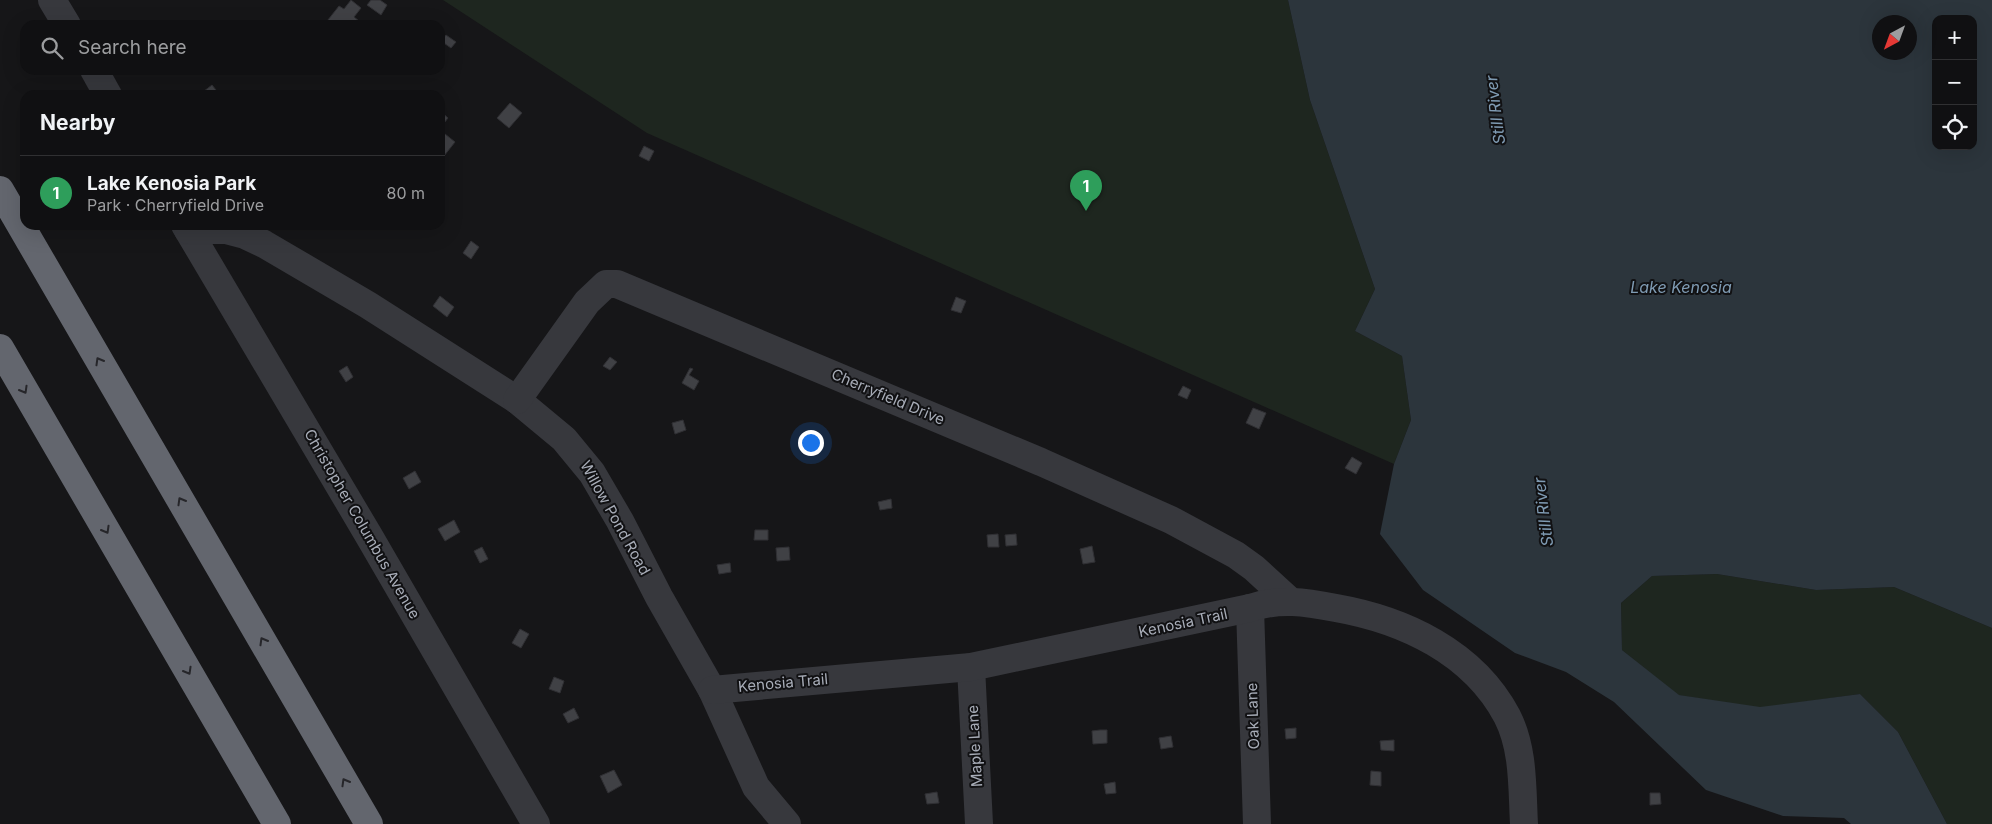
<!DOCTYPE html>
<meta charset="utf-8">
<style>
body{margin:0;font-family:Inter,sans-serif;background:#1e1e20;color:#f1f3f6}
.controls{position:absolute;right:15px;top:15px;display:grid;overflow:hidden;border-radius:10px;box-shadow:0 5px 20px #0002}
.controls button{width:45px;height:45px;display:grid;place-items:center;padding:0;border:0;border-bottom:1px solid #303032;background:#101012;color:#f1f3f6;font:25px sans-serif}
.compass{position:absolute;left:1872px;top:15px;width:45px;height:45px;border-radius:50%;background:#101012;box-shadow:0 5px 20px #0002;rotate:221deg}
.you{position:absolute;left:810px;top:442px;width:18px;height:18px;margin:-12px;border:4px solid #fff;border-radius:50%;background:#1a73e8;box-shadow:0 0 0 8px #1a73e833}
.badge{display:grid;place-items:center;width:32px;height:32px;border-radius:50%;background:#0f766e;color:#fff;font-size:16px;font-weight:700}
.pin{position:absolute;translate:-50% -41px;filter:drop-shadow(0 1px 2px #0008)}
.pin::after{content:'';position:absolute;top:26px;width:18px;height:15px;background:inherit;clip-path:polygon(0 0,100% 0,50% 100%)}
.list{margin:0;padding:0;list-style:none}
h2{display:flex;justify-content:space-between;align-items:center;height:65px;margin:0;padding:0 20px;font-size:21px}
h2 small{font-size:16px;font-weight:400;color:#9c9d9f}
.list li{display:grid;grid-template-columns:32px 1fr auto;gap:15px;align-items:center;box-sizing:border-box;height:75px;padding:0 20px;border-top:1px solid #303032}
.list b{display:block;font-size:19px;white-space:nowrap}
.list p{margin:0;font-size:16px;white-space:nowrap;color:#9c9d9f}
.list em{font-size:16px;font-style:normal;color:#9c9d9f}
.icon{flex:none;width:28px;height:28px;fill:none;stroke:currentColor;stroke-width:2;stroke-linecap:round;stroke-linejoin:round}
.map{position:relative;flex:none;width:1992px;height:824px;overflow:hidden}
.search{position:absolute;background:#101012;box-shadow:0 5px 20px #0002;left:20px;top:20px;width:425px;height:55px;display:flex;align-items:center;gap:12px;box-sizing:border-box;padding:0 18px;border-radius:15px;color:#9c9d9f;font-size:19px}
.panel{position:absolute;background:#101012;box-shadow:0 5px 20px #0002;left:20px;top:90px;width:425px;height:140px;border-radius:15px}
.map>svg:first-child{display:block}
.green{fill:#1e261f}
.water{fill:#2c353c;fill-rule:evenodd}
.building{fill:#404145;stroke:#303034}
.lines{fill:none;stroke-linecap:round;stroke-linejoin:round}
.minor{stroke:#37383d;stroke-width:28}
.highway{stroke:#63666e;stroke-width:28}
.oneway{stroke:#26262a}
.labels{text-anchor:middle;stroke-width:4;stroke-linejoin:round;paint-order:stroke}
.street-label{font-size:15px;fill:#a8adb8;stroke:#111113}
.water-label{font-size:16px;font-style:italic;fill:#7f9bb3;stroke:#111113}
</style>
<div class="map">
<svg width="1992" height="824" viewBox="0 0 1992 824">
<rect width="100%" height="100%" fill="#161618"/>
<g class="green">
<path d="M443 0H1288L1310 100 1375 289 1355 331 1402 356 1411 420 1394 464 647 133Z"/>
<path d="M1717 574 1816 590 1894 587 1992 628V824H1947L1898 732 1860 694 1760 708 1678 695 1622 650 1621 603 1652 576Z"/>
</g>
<path class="water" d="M1288 0H1992V628L1894 587 1816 590 1717 574 1652 576 1621 603 1622 650 1679 695 1760 707 1860 694 1898 732 1947 824H1851L1844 818 1783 816 1706 790 1614 702 1566 672 1515 653 1423 590 1380 534 1394 464 1411 420 1402 356 1355 331 1375 289 1310 100ZM1936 19H1973V146H1936ZM1880 22H1910V52H1880Z"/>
<g class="building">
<path d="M351 0 361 8 354 17 359 21 355 25H324L339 6 344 9Z"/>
<path d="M371 0H380L387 5 381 15 367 5Z"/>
<path d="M446 35 456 42 451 48 441 41Z"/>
<path d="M212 85 220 95H199Z"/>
<path d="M510 103 522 113 509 128 497 118Z"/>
<path d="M440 111 448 118 440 128Z"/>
<path d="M440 130 455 142 440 161Z"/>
<path d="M644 146 654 151 649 161 639 156Z"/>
<path d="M471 241 479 247 471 259 463 253Z"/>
<path d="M440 296 454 307 447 317 433 306Z"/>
<path d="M956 297 966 301 961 313 951 310Z"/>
<path d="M610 357 617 362 610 370 603 366Z"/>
<path d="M347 366 353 377 346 382 339 371Z"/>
<path d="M690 368 693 369 689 375 699 381 694 390 682 383Z"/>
<path d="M1183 386 1191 390 1187 399 1178 395Z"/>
<path d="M1253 408 1266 413 1259 429 1246 423Z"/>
<path d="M683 420 686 430 675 434 672 423Z"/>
<path d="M1352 457 1362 463 1356 474 1345 468Z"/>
<path d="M415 471 421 482 409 489 403 478Z"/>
<path d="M891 499 892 508 880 510 878 502Z"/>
<path d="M454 520 460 532 445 541 438 529Z"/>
<path d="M755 530H768V540H754Z"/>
<path d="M998 534 999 547H988L987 535Z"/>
<path d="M1016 534 1017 545 1006 546 1005 535Z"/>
<path d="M1092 546 1095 562 1083 564 1080 549Z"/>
<path d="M482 547 488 559 480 563 474 551Z"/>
<path d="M789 547 790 560 777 561 776 548Z"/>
<path d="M730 563 731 572 719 574 717 565Z"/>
<path d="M520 629 529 634 521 648 512 643Z"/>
<path d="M554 677 564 681 560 693 549 689Z"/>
<path d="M574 708 579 718 568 723 563 714Z"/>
<path d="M1296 728V738L1286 739 1285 729Z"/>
<path d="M1100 730H1107V743L1093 744 1092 731Z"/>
<path d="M1171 736 1173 747 1161 749 1159 738Z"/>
<path d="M1394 740V751L1381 750 1380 741Z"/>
<path d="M614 770 622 785 608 793 600 776Z"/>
<path d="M1371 771 1381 772V786L1370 785Z"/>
<path d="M1115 782 1116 793 1106 794 1104 784Z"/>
<path d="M937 792 939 803 927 804 925 794Z"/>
<path d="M1650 793H1660L1661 804 1650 805Z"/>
</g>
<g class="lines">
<g class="minor">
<path d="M52 0 67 25"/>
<path d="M94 70 108 95"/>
<path d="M185 225 369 536 536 824"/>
<path d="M188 230H226L245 235 264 244 368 305 517 400 564 439 592 473 620 521 659 597 712 690 756 787 787 824"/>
<path d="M517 400 587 302 606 284H617L1041 462 1171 520 1236 555 1254 568 1289 600"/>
<path d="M1250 608 1257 824"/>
<path d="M971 667 979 824"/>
<path d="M712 690 971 667 1250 608C1280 598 1305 602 1336 608 1404 620 1473 652 1507 716 1524 749 1522 788 1524 824"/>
</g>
<g class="highway">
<path d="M0 190 369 824"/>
<path d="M0 348 277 824"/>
</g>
</g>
<defs><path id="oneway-chevron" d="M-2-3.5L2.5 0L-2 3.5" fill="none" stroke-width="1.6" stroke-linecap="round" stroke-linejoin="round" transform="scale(1.25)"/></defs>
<g class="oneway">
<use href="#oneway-chevron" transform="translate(99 361) rotate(-120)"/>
<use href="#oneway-chevron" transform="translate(24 390) rotate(60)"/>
<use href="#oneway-chevron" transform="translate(181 501) rotate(-120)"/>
<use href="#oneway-chevron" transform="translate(106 530) rotate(60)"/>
<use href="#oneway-chevron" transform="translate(263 641) rotate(-120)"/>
<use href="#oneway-chevron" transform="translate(188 671) rotate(60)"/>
<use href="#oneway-chevron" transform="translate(345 782) rotate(-120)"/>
</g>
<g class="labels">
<g class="street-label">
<text transform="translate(888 397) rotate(23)" y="5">Cherryfield Drive</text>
<text transform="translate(615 518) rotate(61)" y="5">Willow Pond Road</text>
<text transform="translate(362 524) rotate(60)" y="5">Christopher Columbus Avenue</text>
<text transform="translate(1183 623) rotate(-12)" y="5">Kenosia Trail</text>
<text transform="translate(783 683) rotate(-5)" y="5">Kenosia Trail</text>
<text transform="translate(1253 716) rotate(-92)" y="5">Oak Lane</text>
<text transform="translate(975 746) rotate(-93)" y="5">Maple Lane</text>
</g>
<g class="water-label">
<text transform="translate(1495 110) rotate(-97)" y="6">Still River</text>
<text x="1681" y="293">Lake Kenosia</text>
<text transform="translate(1543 512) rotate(-97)" y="6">Still River</text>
</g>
</g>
</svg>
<div class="controls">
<button>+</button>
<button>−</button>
<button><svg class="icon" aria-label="locate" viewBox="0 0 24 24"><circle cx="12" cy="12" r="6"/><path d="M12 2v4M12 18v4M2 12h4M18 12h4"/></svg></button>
</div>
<svg class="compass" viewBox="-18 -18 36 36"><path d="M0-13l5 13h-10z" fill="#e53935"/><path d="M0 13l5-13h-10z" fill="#9c9d9f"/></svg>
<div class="you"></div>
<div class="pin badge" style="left:1086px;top:211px;background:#2e9e5b">1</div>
<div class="search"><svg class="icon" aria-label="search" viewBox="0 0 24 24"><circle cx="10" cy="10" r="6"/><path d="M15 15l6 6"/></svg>Search here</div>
<section class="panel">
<h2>Nearby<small></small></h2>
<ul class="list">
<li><span class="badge" style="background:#2e9e5b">1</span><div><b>Lake Kenosia Park</b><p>Park · Cherryfield Drive</p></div><em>80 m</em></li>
</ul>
</section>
</div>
